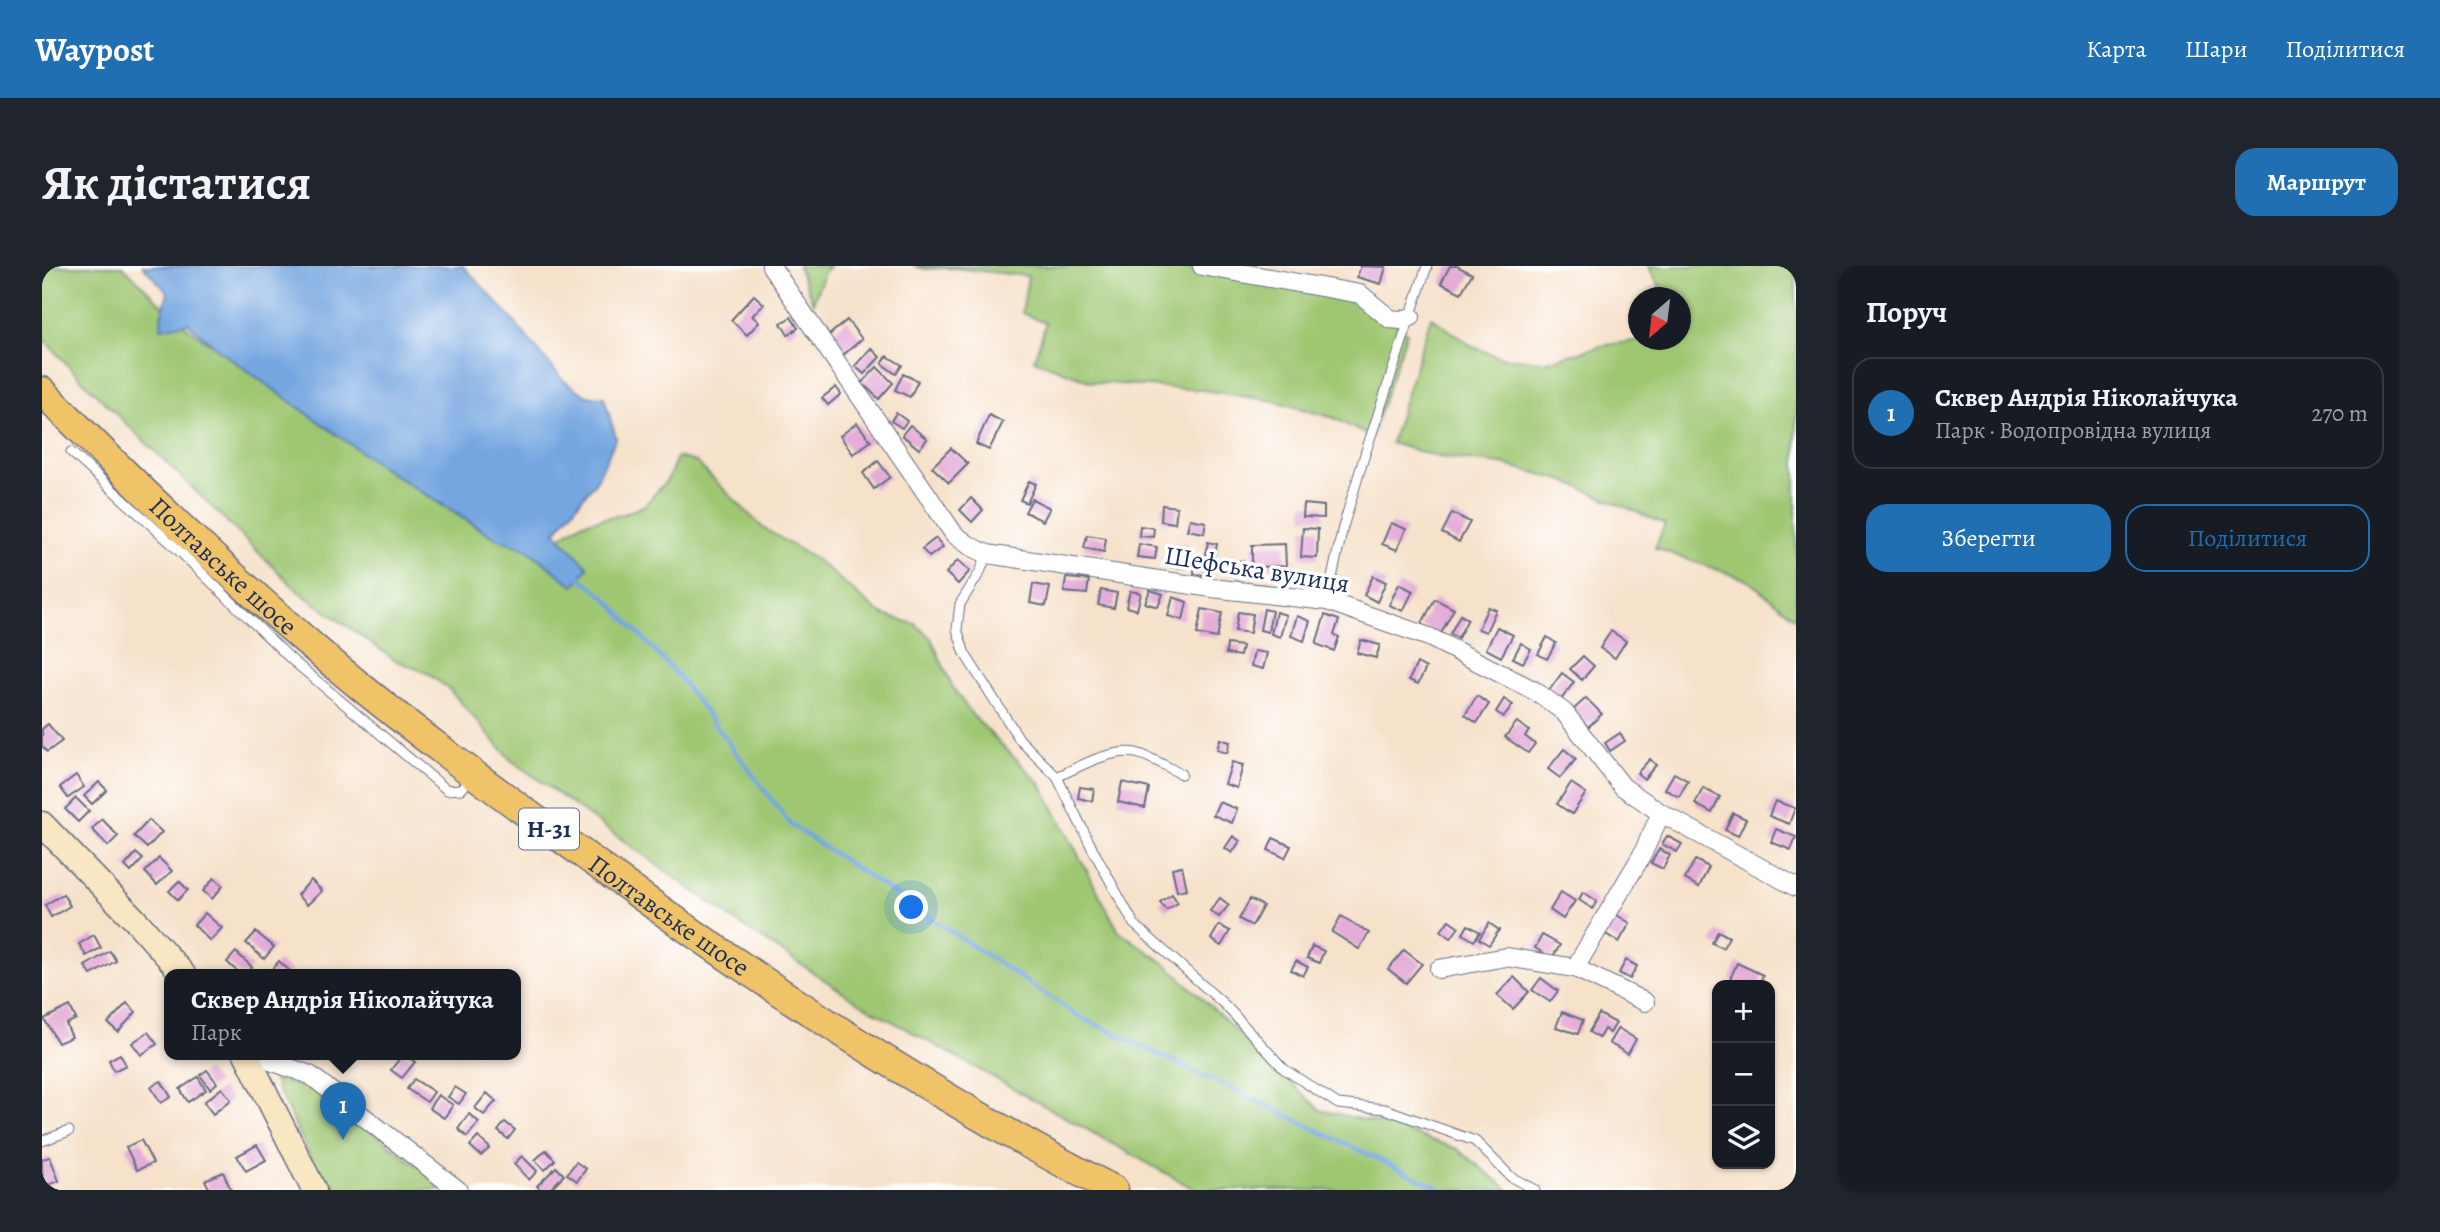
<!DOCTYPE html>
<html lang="uk">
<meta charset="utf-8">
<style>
body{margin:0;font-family:Alegreya,serif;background:#20242c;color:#f1f3f6}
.controls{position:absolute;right:21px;bottom:21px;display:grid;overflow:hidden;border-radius:14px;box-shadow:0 2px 5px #0004}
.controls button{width:63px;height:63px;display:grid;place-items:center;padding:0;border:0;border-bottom:2px solid #363941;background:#171b24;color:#f1f3f6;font:35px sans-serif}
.compass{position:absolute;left:1586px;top:21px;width:63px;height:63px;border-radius:50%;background:#171b24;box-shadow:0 2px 5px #0004;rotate:208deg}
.you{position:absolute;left:870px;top:642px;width:24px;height:24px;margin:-18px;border:5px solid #fff;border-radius:50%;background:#1a73e8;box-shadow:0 0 0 10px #1a73e833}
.badge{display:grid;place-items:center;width:46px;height:46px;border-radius:50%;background:#1f6fb2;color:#fff;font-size:23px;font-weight:700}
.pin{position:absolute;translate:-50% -58px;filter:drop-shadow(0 2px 4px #0008)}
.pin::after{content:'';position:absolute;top:37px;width:24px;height:21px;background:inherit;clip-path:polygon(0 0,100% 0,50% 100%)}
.popup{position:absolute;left:122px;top:703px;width:357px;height:91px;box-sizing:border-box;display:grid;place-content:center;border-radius:14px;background:#171b24;filter:drop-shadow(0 2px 5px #0005);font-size:23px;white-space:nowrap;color:#9ea1a6}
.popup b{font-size:26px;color:#f1f3f6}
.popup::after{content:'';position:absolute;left:50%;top:100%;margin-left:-14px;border:14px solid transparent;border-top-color:#171b24}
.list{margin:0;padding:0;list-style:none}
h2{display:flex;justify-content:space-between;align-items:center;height:91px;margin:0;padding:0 28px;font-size:30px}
h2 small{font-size:23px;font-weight:400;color:#9ea1a6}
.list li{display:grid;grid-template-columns:46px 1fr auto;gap:21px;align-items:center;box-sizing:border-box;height:112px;margin:0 14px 14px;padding:0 14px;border:2px solid #363941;border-radius:21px}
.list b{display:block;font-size:26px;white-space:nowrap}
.list p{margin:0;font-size:23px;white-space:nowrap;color:#9ea1a6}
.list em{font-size:23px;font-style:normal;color:#9ea1a6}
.actions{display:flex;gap:14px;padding:21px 28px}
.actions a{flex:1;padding:16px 0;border:2px solid #1f6fb2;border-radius:21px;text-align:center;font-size:24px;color:#1f6fb2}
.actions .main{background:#1f6fb2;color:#fff}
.icon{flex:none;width:38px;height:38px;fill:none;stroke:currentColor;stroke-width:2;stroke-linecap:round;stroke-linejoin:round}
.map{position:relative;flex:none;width:1754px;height:924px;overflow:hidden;border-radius:21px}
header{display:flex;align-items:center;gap:42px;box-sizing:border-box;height:98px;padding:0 35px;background:#1f6fb2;color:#fff}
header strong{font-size:33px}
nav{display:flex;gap:38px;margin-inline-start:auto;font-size:24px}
.intro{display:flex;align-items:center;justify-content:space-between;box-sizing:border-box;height:168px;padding:0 42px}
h1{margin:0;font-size:49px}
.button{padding:18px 32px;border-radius:21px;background:#1f6fb2;color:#fff;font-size:24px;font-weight:700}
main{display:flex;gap:42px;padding:0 42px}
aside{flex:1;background:#171b24;border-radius:21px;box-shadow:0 2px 5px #0004}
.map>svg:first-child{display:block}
.green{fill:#9fc772;stroke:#5d7b68;stroke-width:2}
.water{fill:#75a6e0;stroke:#486a9f;stroke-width:2}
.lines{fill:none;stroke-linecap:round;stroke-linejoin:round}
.stream{stroke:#75a6e0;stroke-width:4.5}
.building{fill:#e4acd8}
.lane-casing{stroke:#686d83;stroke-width:11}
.street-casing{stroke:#686d83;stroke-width:20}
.secondary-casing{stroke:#686d83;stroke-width:27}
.primary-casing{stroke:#686d83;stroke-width:31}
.lane{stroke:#fff;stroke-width:9}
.street{stroke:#fff;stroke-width:18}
.secondary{stroke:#f9e7c3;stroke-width:24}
.primary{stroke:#f1c369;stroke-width:28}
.labels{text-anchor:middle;stroke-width:7;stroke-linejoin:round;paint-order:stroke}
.shield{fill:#fff;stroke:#5f6d8e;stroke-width:2}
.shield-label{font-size:24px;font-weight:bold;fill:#1b2f5e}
.street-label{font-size:26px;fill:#1b2f5e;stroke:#fff}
</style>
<header>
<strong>Waypost</strong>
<nav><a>Карта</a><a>Шари</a><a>Поділитися</a></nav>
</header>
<div class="intro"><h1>Як дістатися</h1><a class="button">Маршрут</a></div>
<main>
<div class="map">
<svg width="1754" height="924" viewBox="0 0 1754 924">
<rect width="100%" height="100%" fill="#fff"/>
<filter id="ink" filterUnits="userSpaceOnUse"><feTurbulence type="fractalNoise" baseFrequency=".0143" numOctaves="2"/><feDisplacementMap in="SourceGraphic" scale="14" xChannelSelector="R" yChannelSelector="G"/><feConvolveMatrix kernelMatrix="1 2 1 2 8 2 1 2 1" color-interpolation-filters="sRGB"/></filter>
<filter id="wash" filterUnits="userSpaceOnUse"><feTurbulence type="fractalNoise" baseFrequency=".00686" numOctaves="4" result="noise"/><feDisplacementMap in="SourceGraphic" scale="28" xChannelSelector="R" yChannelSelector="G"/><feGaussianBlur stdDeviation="1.57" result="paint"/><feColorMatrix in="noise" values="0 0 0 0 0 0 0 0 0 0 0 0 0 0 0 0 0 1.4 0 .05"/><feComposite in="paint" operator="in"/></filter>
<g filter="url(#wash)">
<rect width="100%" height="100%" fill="#f6e1c9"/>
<g class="green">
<path d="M0 0H81L135 54 343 203 441 265 488 285 510 277 540 257 582 248 603 239 626 213 635 191 654 196 720 261 776 295 834 344 842 349 873 358 889 372 911 422 931 450 999 518 1076 664 1126 700 1278 844 1345 859 1415 883 1467 924H1154L819 738 702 661 469 494 407 423 385 407 353 394 257 326 41 115 0 72Z"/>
<path d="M756 0H787L782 7 771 37Z"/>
<path d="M872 0H1135L1320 32 1365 66 1329 171 1292 152 1232 135 1160 124 1050 116 992 94 1004 57 980 47 986 10 911 2 884 3Z"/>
<path d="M1606 0H1754V352L1705 314 1613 282 1623 258 1520 214 1460 198 1396 191 1349 177 1389 51 1431 81 1458 91 1503 96 1559 80 1598 74H1638V32L1624 31Z"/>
<path d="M231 813 277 824 406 924H284Z"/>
</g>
<path class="water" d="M101 0H421L462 44 521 114 545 130 562 131 574 172 555 214 513 266 546 301 532 320 483 282 454 272 343 203 178 85 146 57 119 62V50L126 27Z"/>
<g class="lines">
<path class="stream" d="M534 308 563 331 636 410 749 559 1036 750 1401 924"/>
</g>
<g id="blocks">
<g class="building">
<path d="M1319 0 1344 1 1339 18 1315 11Z"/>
<path d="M1408 0H1415L1430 8 1419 27 1399 17Z"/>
<path d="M712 29 722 38 710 50 717 56 705 69 689 54Z"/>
<path d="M749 51 756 62 746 69 739 57Z"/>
<path d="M805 54 820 73 801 89 786 70Z"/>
<path d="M829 82 838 91 822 108 813 100Z"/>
<path d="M845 90 860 99 854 108 840 98Z"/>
<path d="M835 101 851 117 837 133 820 117Z"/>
<path d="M861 108 876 115 868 131 853 124Z"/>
<path d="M794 121 799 128 786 139 780 132Z"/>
<path d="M854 147 865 155 860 162 849 155Z"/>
<path d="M947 149 961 156 947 184 934 178Z"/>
<path d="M815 157 829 175 811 188 798 170Z"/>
<path d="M868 159 885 173 877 183 860 169Z"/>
<path d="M909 182 926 198 907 217 890 201Z"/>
<path d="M836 195 848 211 832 223 821 207Z"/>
<path d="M987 215 994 218 985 237 978 234Z"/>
<path d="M929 232 941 244 930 256 918 244Z"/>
<path d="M990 233 1008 242 1001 255 983 246Z"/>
<path d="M1262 238 1282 240V252L1261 251Z"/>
<path d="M1120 239 1135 241 1133 257 1119 255Z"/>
<path d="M1410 247 1428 256 1417 276 1400 267Z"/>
<path d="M1148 253 1164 256 1162 267 1145 264Z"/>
<path d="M1349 257 1364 263 1355 284 1340 278Z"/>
<path d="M1098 260 1112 262 1111 271 1097 270Z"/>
<path d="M1261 262 1276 263 1275 292 1259 291Z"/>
<path d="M1045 269 1064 272 1062 286 1042 282Z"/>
<path d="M894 272 901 281 887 291 880 283Z"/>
<path d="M1166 276 1175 278 1172 292 1163 290Z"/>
<path d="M1097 278 1115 281 1113 293 1095 291Z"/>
<path d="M1243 278 1244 300 1210 301V279Z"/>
<path d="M1130 279 1145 280V302L1130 301Z"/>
<path d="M1180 293 1201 295 1200 308 1179 306Z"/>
<path d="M916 294 928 305 916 318 904 307Z"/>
<path d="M1153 294 1164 295 1163 309 1152 308Z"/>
<path d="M1331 310 1344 316 1335 336 1322 329Z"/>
<path d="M1024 312 1047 314 1045 328 1022 326Z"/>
<path d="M991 318 1008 321 1004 340 988 337Z"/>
<path d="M1357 318 1371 325 1361 345 1347 339Z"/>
<path d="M1059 324 1075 327 1072 342 1056 339Z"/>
<path d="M1108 324 1121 328 1116 341 1103 337Z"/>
<path d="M1088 325 1099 327 1095 344 1084 341Z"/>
<path d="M1131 331 1145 336 1141 354 1126 350Z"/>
<path d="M1393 333 1412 343 1398 369 1379 359Z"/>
<path d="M1446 341 1454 344 1444 366 1436 363Z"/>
<path d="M1160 343 1180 347 1175 372 1155 368Z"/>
<path d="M1222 343 1230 345 1226 366 1218 364Z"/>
<path d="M1196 346 1211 348 1208 367 1193 365Z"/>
<path d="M1234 346 1244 349 1238 371 1229 368Z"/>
<path d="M1283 349 1297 354 1292 369 1297 371 1292 385 1274 378Z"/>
<path d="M1418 349 1426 353 1416 372 1408 368Z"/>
<path d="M1255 350 1268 355 1262 375 1249 370Z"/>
<path d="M1455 361 1471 369 1459 391 1444 383Z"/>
<path d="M1569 365 1584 375 1573 392 1558 382Z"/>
<path d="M1505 371 1514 377 1505 393 1496 388Z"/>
<path d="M1319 374 1338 379 1334 392 1315 387Z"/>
<path d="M1479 377 1489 383 1481 397 1471 392Z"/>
<path d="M1185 378 1200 380 1198 390 1184 388Z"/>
<path d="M1212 385 1225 387 1221 403 1209 400Z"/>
<path d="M1541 390 1552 400 1540 414 1528 403Z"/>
<path d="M1375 397 1384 402 1376 418 1367 414Z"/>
<path d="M1520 407 1532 416 1518 435 1506 426Z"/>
<path d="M1435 430 1447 438 1435 457 1423 449Z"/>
<path d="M1544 432 1560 448 1546 461 1530 445Z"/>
<path d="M1462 433 1471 439 1462 451 1454 446Z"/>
<path d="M1475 456 1487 465 1483 470 1493 478 1486 487 1463 471Z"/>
<path d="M6 458 20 475 5 486 0 480V463Z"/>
<path d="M1578 467 1583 475 1568 485 1563 477Z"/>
<path d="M1178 473 1188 476 1185 487 1175 484Z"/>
<path d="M1522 483 1534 493 1518 512 1506 503Z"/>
<path d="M1608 493 1614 499 1602 513 1595 507Z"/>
<path d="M1190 496 1201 499 1195 522 1183 518Z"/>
<path d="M1632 507 1646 515 1637 531 1623 523Z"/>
<path d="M34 509 42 521 26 532 18 521Z"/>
<path d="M57 516 65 524 50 538 42 530Z"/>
<path d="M1080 516 1107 522 1103 542 1076 536Z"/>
<path d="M1529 517 1544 527 1530 548 1515 538Z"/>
<path d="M1038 521 1052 523 1050 535 1036 532Z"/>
<path d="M1661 522 1678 531 1670 547 1653 538Z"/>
<path d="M34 532 47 545 36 556 23 543Z"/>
<path d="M1733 535 1753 542 1747 558 1727 550Z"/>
<path d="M1177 536 1195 543 1190 557 1171 549Z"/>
<path d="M1691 547 1704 553 1696 570 1683 564Z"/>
<path d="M60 553 76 570 66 580 50 563Z"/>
<path d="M107 554 120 566 105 582 92 570Z"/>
<path d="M1734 563 1754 571 1749 584 1729 576Z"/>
<path d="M1191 570 1198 575 1190 587 1183 582Z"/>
<path d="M1625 570 1640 578 1635 586 1620 578Z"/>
<path d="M1231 572 1249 580 1243 592 1226 584Z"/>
<path d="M1617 583 1628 589 1621 603 1609 597Z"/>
<path d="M94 587 101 593 89 606 83 600Z"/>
<path d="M117 592 130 605 115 619 103 606Z"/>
<path d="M1653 594 1667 601 1657 621 1643 613Z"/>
<path d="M1140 600 1145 623 1135 625 1130 602Z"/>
<path d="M172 612 181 620 170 633 161 625Z"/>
<path d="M269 614 280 625 265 639 255 629Z"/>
<path d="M137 615 146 624 136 634 127 625Z"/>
<path d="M1519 626 1533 635 1521 653 1508 644Z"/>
<path d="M1541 626 1555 635 1551 643 1537 634Z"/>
<path d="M21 628 28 640 9 651 3 639Z"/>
<path d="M1130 628 1136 637 1124 644 1118 636Z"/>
<path d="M1178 632 1187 639 1177 651 1168 645Z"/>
<path d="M1208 633 1221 640 1210 660 1197 653Z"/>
<path d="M163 647 180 662 168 675 152 659Z"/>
<path d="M1573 648 1588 657 1577 676 1562 667Z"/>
<path d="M1299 650 1327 667 1317 683 1290 666Z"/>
<path d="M1407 654 1417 661 1409 672 1399 665Z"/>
<path d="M1447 657 1457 664 1447 679 1437 673Z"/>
<path d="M1177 659 1188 665 1179 680 1169 673Z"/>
<path d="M1426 659 1438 666 1432 675 1421 668Z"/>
<path d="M1676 665 1687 671 1681 682 1670 677Z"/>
<path d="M214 666 232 681 222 693 204 677Z"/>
<path d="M52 669 59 682 44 690 37 678Z"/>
<path d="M1500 669 1518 679 1510 692 1493 682Z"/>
<path d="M1270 680 1282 685 1277 697 1265 692Z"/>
<path d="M1362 684 1380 698 1364 717 1346 703Z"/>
<path d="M68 685 74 695 49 709 43 700Z"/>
<path d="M194 686 210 701 204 708H198L185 696Z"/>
<path d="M1584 694 1595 700 1588 713 1577 707Z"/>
<path d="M237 695 251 708H226Z"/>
<path d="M1254 695 1266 701 1261 710 1249 704Z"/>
<path d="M1695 697 1721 709 1717 719H1702L1688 713Z"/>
<path d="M1472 711 1487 726 1471 743 1455 729Z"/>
<path d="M1499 712 1516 725 1508 736 1490 724Z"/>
<path d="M85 737 94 746 76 766 66 757Z"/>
<path d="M28 740 34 753 24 758 30 771 16 777 2 753Z"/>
<path d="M1520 746 1541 754 1536 768 1514 761Z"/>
<path d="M1557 748 1574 757 1568 767 1562 763 1557 772 1547 766Z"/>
<path d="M1576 762 1594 773 1586 788 1567 777Z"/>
<path d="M106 766 115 778 99 789 90 777Z"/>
<path d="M78 788 84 799 72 805 67 794Z"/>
<path d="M361 788 373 796 360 812 349 804Z"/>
<path d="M165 804 175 817 168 823 158 809Z"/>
<path d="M156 811 164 824 146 836 138 823Z"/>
<path d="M372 813 392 826 385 836 365 823Z"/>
<path d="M119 815 129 831 119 837 109 821Z"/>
<path d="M413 821 424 828 417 838 406 831Z"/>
<path d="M180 822 189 834 171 848 162 836Z"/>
<path d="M445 827 454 835 442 849 433 842Z"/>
<path d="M396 829 411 839 402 852 387 842Z"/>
<path d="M427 848 437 856 425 871 416 863Z"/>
<path d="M463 856 473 864 466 873 456 865Z"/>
<path d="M436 871 448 882 439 890 428 880Z"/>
<path d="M99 874 111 897 95 904 84 881Z"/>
<path d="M215 879 224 894 204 905 195 890Z"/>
<path d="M504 884 513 894 503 904 493 894Z"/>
<path d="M480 890 495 905 487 914 472 898Z"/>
<path d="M8 891 17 915 1 921 0 893Z"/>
<path d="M534 896 544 903 535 915 525 908Z"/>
<path d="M514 901 522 909 507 924H499L495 920Z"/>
<path d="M181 906 189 924H168L163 914Z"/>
</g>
</g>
</g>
<g filter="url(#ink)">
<use href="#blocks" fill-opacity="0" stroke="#686d83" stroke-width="2"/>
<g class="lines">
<g class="lane-casing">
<g id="lane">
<path d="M29 186 131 279 250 394 405 524 420 523 430 509"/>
<path d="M945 288 938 306 918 338 915 363 923 388 978 474 1015 511 1051 584 1092 658 1183 739 1242 803 1296 838 1343 843 1433 875 1469 911 1493 924"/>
<path d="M1285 335 1301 261 1323 188 1385 0"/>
<path d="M1015 511C1036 501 1070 482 1094 487 1110 491 1125 501 1139 508"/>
<path d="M0 875 27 865"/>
</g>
</g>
<g class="street-casing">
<g id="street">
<path d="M729 0 912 268 928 280 945 288 1170 322 1285 335 1387 371 1493 425 1522 446 1581 521 1619 547 1754 621"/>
<path d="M1160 0 1318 28 1348 53 1359 54 1369 51"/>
<path d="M1533 702 1600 589 1619 547"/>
<path d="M1397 703 1464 691 1533 702 1603 736"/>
<path d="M209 788 268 809 416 924"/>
</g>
</g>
<g class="secondary-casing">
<g id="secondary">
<path d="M0 558 96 657 141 708"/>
<path d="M204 788 272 924"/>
</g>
</g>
<g class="primary-casing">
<g id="primary">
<path id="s1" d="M0 125C87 213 176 299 270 380 362 459 461 530 559 601 723 721 892 831 1072 924"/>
</g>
</g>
<use href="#lane" class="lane"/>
<use href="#street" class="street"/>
<use href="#secondary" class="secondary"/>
<use href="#primary" class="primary"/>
</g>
</g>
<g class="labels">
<rect class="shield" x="477" y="542.5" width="60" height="41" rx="5"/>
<g class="shield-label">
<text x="507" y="571">Н-31</text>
</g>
<g class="street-label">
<text dy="9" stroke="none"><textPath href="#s1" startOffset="252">Полтавське шосе</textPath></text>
<text transform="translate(1215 303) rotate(9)" y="9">Шефська вулиця</text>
<text dy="9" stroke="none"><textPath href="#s1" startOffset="819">Полтавське шосе</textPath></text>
</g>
</g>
</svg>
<div class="controls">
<button>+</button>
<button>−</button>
<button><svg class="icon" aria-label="layers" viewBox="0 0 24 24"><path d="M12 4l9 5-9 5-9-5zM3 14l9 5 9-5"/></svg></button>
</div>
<svg class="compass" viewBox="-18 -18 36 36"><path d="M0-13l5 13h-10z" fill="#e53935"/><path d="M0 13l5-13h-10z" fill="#9ea1a6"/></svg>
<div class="you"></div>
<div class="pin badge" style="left:301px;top:874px">1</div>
<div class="popup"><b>Сквер Андрія Ніколайчука</b>Парк</div>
</div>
<aside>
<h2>Поруч<small></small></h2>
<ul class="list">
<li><span class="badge">1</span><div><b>Сквер Андрія Ніколайчука</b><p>Парк · Водопровідна вулиця</p></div><em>270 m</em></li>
</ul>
<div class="actions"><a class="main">Зберегти</a><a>Поділитися</a></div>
</aside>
</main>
